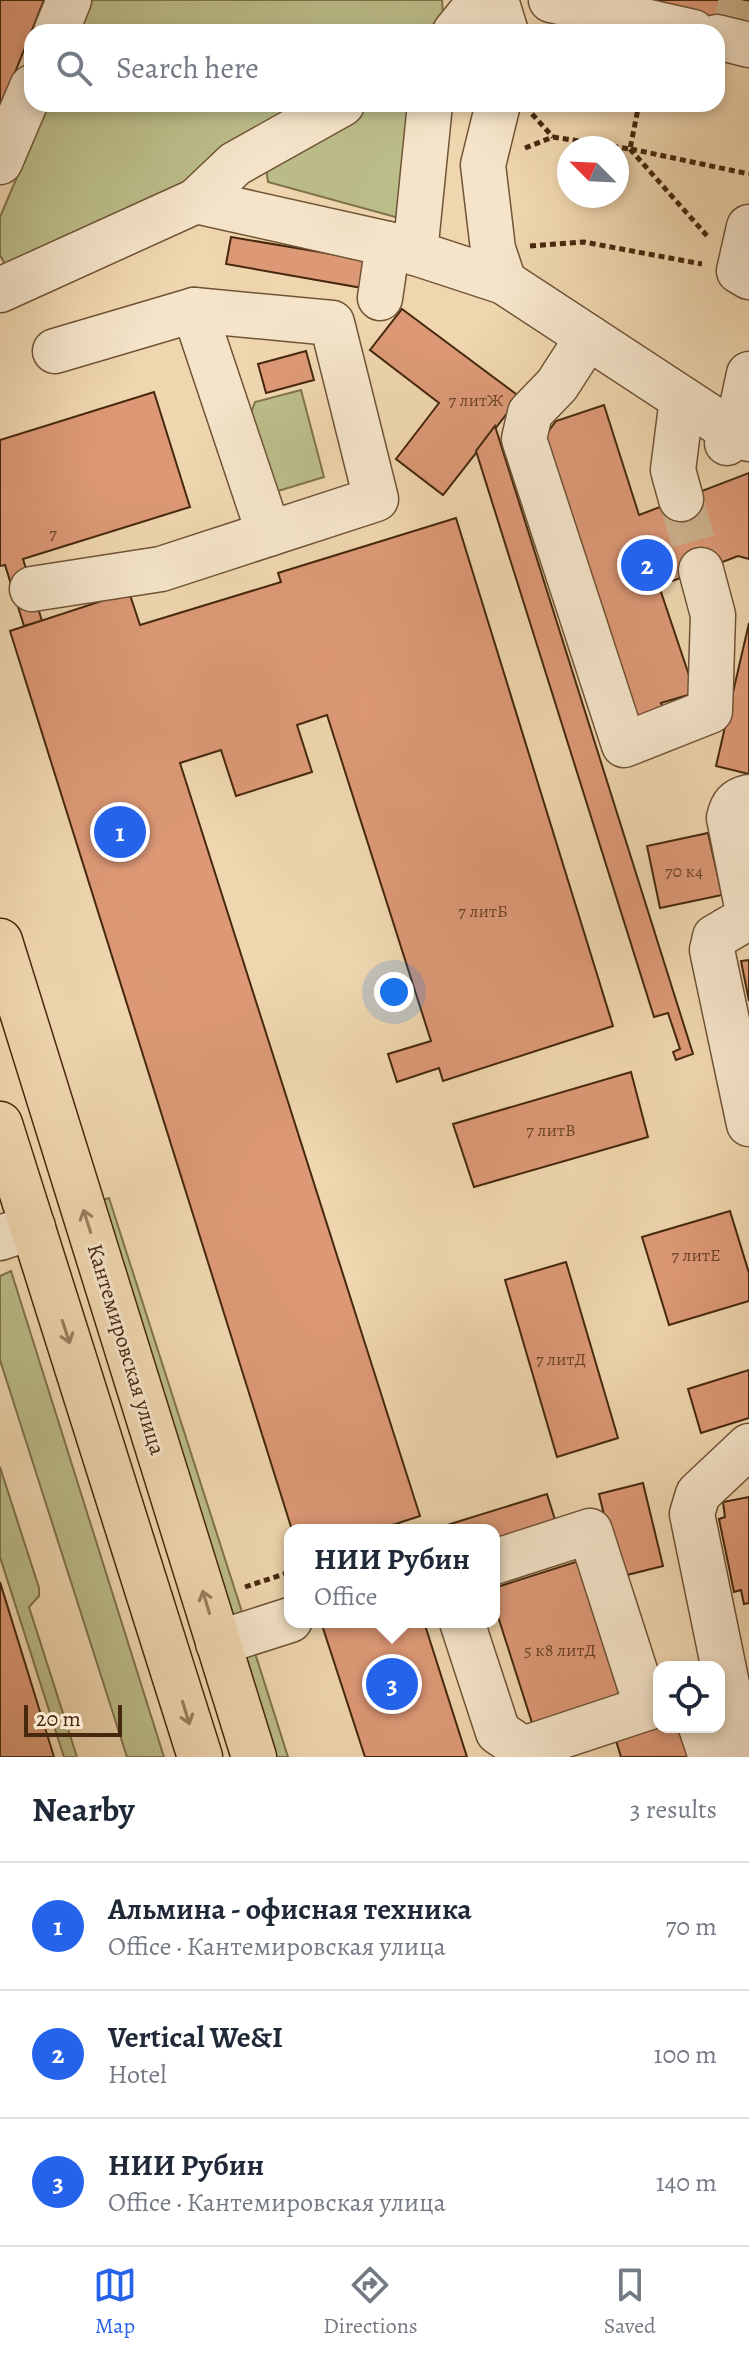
<!DOCTYPE html>
<meta charset="utf-8">
<style>
body{margin:0;font-family:Alegreya,serif;background:#f2f2f3;color:#1f2937}
.controls{position:absolute;right:24px;bottom:24px;display:grid;overflow:hidden;border-radius:16px;box-shadow:0 4px 12px #0003}
.controls button{width:72px;height:72px;display:grid;place-items:center;padding:0;border:0;border-bottom:2px solid #e0e1e3;background:#fff;color:#1f2937;font:40px sans-serif}
.compass{position:absolute;left:557px;top:136px;width:72px;height:72px;border-radius:50%;background:#fff;box-shadow:0 4px 12px #0003;rotate:294deg}
.scale{position:absolute;left:24px;bottom:20px;width:98px;box-sizing:border-box;padding-left:8px;border:4px solid #46280e;border-top:0;font-size:22px;line-height:28px;white-space:nowrap;color:#46280e;-webkit-text-stroke:6px #f5e4ca;paint-order:stroke}
.you{position:absolute;left:394px;top:992px;width:28px;height:28px;margin:-20px;border:6px solid #fff;border-radius:50%;background:#1a73e8;box-shadow:0 0 0 12px #1a73e833}
.badge{display:grid;place-items:center;width:52px;height:52px;border-radius:50%;background:#2563eb;color:#fff;font-size:26px;font-weight:700}
.pin{position:absolute;translate:-50% -50%;border:4px solid #fff;box-shadow:0 2px 8px #0006}
.popup{position:absolute;left:284px;top:1524px;width:216px;height:104px;box-sizing:border-box;display:grid;place-content:center;border-radius:16px;background:#fff;filter:drop-shadow(0 2px 6px #0005);font-size:26px;white-space:nowrap;color:#747a83}
.popup b{font-size:30px;color:#1f2937}
.popup::after{content:'';position:absolute;left:50%;top:100%;margin-left:-16px;border:16px solid transparent;border-top-color:#fff}
.list{margin:0;padding:0;list-style:none}
h2{display:flex;justify-content:space-between;align-items:center;height:104px;margin:0;padding:0 32px;font-size:34px}
h2 small{font-size:26px;font-weight:400;color:#747a83}
.list li{display:grid;grid-template-columns:52px 1fr auto;gap:24px;align-items:center;box-sizing:border-box;height:128px;padding:0 32px;border-top:2px solid #e0e1e3}
.list b{display:block;font-size:30px;white-space:nowrap}
.list p{margin:0;font-size:26px;white-space:nowrap;color:#747a83}
.list em{font-size:26px;font-style:normal;color:#747a83}
.icon{flex:none;width:44px;height:44px;fill:none;stroke:currentColor;stroke-width:2;stroke-linecap:round;stroke-linejoin:round}
.map{position:relative;flex:none;width:749px;height:1757px;overflow:hidden}
.search{position:absolute;background:#fff;box-shadow:0 4px 12px #0003;left:24px;right:24px;top:24px;height:88px;display:flex;align-items:center;gap:20px;box-sizing:border-box;padding:0 28px;border-radius:24px;color:#747a83;font-size:30px}
.sheet{height:488px;background:#fff}
nav{display:flex;justify-content:space-around;align-items:center;box-sizing:border-box;height:112px;border-top:2px solid #e0e1e3;background:#fff;font-size:22px;color:#747a83}
nav a{display:grid;justify-items:center;gap:4px}
nav .on{color:#2563eb}
.map>svg:first-child{display:block}
.green{fill:#bbbd89;stroke:#80724c;stroke-width:2}
.building{fill:#dd9976;stroke:#46280e;stroke-width:2}
.lines{fill:none;stroke-linecap:round;stroke-linejoin:round}
.minor-tunnel{stroke:#cdb38e;stroke-width:44;stroke-dasharray:44 22;stroke-linecap:butt}
.minor-casing{stroke:#705436;stroke-width:47}
.major-casing{stroke:#46280e;stroke-width:47}
.path{stroke:#46280e;stroke-width:5;stroke-dasharray:6 4;stroke-linecap:butt}
.minor{stroke:#f5e4ca;stroke-width:44}
.major{stroke:#efd6ae;stroke-width:44}
.oneway{stroke:#9a7f5e}
.labels{text-anchor:middle;stroke-width:6;stroke-linejoin:round;paint-order:stroke}
.number-label{font-size:18px;fill:#6c4428}
.street-label{font-size:22px;fill:#46280e;stroke:#f5e4ca}
</style>
<div class="map">
<svg width="749" height="1757" viewBox="0 0 749 1757">
<rect width="100%" height="100%" fill="#efd6ae"/>
<filter id="stains"><feTurbulence type="fractalNoise" baseFrequency=".0025" numOctaves="4"/><feColorMatrix values="0 0 0 0 .2 0 0 0 0 .09 0 0 0 0 .02 0 0 0 .5 -.17"/></filter>
<radialGradient id="worn" r=".72"><stop offset=".6" stop-color="#630" stop-opacity="0"/><stop offset="1" stop-color="#630" stop-opacity=".3"/></radialGradient>
<g class="green">
<path d="M92 0H442L443 14 426 32H79Z"/>
<path d="M48 104H309L227 149 138 217 8 270 0 255V217Z"/>
<path d="M363 104H414L399 218 268 182 265 161Z"/>
<path d="M301 390 324 477 278 491 249 418 255 402Z"/>
<path d="M109 1198 242 1612 229 1616 96 1202Z"/>
<path d="M11 1271 164 1757H127L0 1360V1276Z"/>
<path d="M0 1467 39 1588V1596L29 1607 77 1757H64L0 1557Z"/>
<path d="M255 1653 288 1757H273L242 1657Z"/>
</g>
<g class="building">
<path d="M0 0H44L0 110Z"/>
<path d="M626 0H749V29Z"/>
<path d="M231 237 373 261 368 289 226 264Z"/>
<path d="M402 309 520 397 443 495 396 459 439 403 370 350Z"/>
<path d="M306 351 314 380 266 393 258 364Z"/>
<path d="M154 392 190 507 23 559 42 621 24 626 5 565 0 566V440Z"/>
<path d="M604 405 639 515 749 473V559L738 556 659 586 695 693 661 703 665 714 630 724 540 443 556 421Z"/>
<path d="M495 426 693 1054 676 1060 673 1052 680 1049 668 1013 654 1017 476 451Z"/>
<path d="M456 518 613 1026 443 1081 439 1068 397 1082 388 1054 431 1041 327 715 297 725 312 772 236 796 221 750 180 763 420 1516 377 1530H292L10 631 129 592 140 625 281 582 278 573Z"/>
<path d="M749 623V774L716 766Z"/>
<path d="M708 833 722 895 660 908 647 846Z"/>
<path d="M749 960V1001L741 961Z"/>
<path d="M631 1072 648 1137 474 1187 453 1124Z"/>
<path d="M730 1211 749 1273V1301L669 1325 642 1237Z"/>
<path d="M566 1262 618 1438 557 1457 505 1280Z"/>
<path d="M749 1370V1418L701 1433 688 1389Z"/>
<path d="M643 1483 663 1566 619 1577 599 1494Z"/>
<path d="M547 1494 556 1523 494 1542V1530H431Z"/>
<path d="M749 1497V1603L744 1604 741 1590 734 1592 719 1519 725 1517 723 1502Z"/>
<path d="M582 1560 626 1697 533 1726 494 1604V1588Z"/>
<path d="M0 1582 54 1757H0Z"/>
<path d="M321 1622H424L467 1757H365Z"/>
<path d="M659 1727H687L696 1757H621L614 1734Z"/>
</g>
<g class="lines">
<g class="minor-tunnel">
<path d="M735 25 741 0"/>
<path d="M681 499 701 570"/>
</g>
<g class="minor-casing">
<g id="minor">
<path d="M496 0 506 32"/>
<path d="M551 0 693 32"/>
<path d="M56 32 69 0"/>
<path d="M455 32 481 0"/>
<path d="M717 37 749 45"/>
<path d="M498 104 483 165 493 249 504 282"/>
<path d="M0 162 32 87"/>
<path d="M196 201 235 164 342 104"/>
<path d="M749 227 739 271 749 277"/>
<path d="M415 253 430 104"/>
<path d="M0 290 196 201 388 244 504 282 736 434 749 439"/>
<path d="M380 298 388 244"/>
<path d="M194 310 269 534"/>
<path d="M588 337 557 385 530 413 524 439 624 745 710 711 713 615 701 570"/>
<path d="M727 443 736 434 749 374"/>
<path d="M681 499 673 470 682 399"/>
<path d="M32 589 161 569 376 499 332 323 194 310 55 351"/>
<path d="M749 797C736 800 732 805 729 818L747 907 744 920 715 937 712 950 749 1124"/>
<path d="M0 1238 33 1227"/>
<path d="M494 1562 590 1531 647 1708"/>
<path d="M462 1622 498 1732 523 1749 526 1757"/>
<path d="M218 1643 290 1620"/>
<path d="M701 1727 711 1757"/>
<path d="M523 1749 659 1704"/>
<path d="M742 1757 692 1514 698 1494 749 1446"/>
</g>
</g>
<g class="major-casing">
<g id="major">
<path d="M0 941 254 1757"/>
<path d="M0 1124 200 1757"/>
</g>
</g>
<g class="path">
<path d="M532 114 553 137"/>
<path d="M525 148 553 137 630 149 639 104"/>
<path d="M630 149 709 238"/>
<path d="M631 149 749 174"/>
<path d="M530 246 584 242 702 264"/>
<path d="M245 1587 290 1572"/>
</g>
<use href="#minor" class="minor"/>
<use href="#major" class="major"/>
</g>
<defs><path id="oneway-shaft" d="M-6 0H5M1.5-3L5.5 0L1.5 3" fill="none" stroke-width="1.6" stroke-linecap="round" stroke-linejoin="round" transform="scale(2)"/></defs>
<g class="oneway">
<use href="#oneway-shaft" transform="translate(87 1221) rotate(-108)"/>
<use href="#oneway-shaft" transform="translate(66 1332) rotate(72)"/>
<use href="#oneway-shaft" transform="translate(206 1602) rotate(-107)"/>
<use href="#oneway-shaft" transform="translate(186 1713) rotate(73)"/>
</g>
<g class="labels">
<g class="number-label">
<text x="476" y="406">7 литЖ</text>
<text x="53" y="539">7</text>
<text x="684" y="877">70 к4</text>
<text x="483" y="917">7 литБ</text>
<text x="551" y="1136">7 литВ</text>
<text x="696" y="1261">7 литЕ</text>
<text x="561" y="1365">7 литД</text>
<text x="560" y="1656">5 к8 литД</text>
</g>
<g class="street-label">
<text transform="translate(127 1349) rotate(73)" y="8">Кантемировская улица</text>
</g>
</g>
<rect width="100%" height="100%" filter="url(#stains)"/>
<rect width="100%" height="100%" fill="url(#worn)"/>
</svg>
<div class="controls">
<button><svg class="icon" aria-label="locate" viewBox="0 0 24 24"><circle cx="12" cy="12" r="6"/><path d="M12 2v4M12 18v4M2 12h4M18 12h4"/></svg></button>
</div>
<svg class="compass" viewBox="-18 -18 36 36"><path d="M0-13l5 13h-10z" fill="#e53935"/><path d="M0 13l5-13h-10z" fill="#747a83"/></svg>
<div class="scale">20 m</div>
<div class="you"></div>
<div class="pin badge" style="left:120px;top:832px">1</div>
<div class="pin badge" style="left:647px;top:565px">2</div>
<div class="pin badge" style="left:392px;top:1684px">3</div>
<div class="popup"><b>НИИ Рубин</b>Office</div>
<div class="search"><svg class="icon" aria-label="search" viewBox="0 0 24 24"><circle cx="10" cy="10" r="6"/><path d="M15 15l6 6"/></svg>Search here</div>
</div>
<section class="sheet">
<h2>Nearby<small>3 results</small></h2>
<ul class="list">
<li><span class="badge">1</span><div><b>Альмина - офисная техника</b><p>Office · Кантемировская улица</p></div><em>70 m</em></li>
<li><span class="badge">2</span><div><b>Vertical We&amp;I</b><p>Hotel</p></div><em>100 m</em></li>
<li><span class="badge">3</span><div><b>НИИ Рубин</b><p>Office · Кантемировская улица</p></div><em>140 m</em></li>
</ul>
</section>
<nav>
<a class="on"><svg class="icon" aria-label="map" viewBox="0 0 24 24"><path d="M3 6l6-2 6 2 6-2v14l-6 2-6-2-6 2zM9 4v14M15 6v14"/></svg>Map</a>
<a><svg class="icon" aria-label="directions" viewBox="0 0 24 24"><path d="M12 3l9 9-9 9-9-9zM9 14v-3h6M13 9l2 2-2 2"/></svg>Directions</a>
<a><svg class="icon" aria-label="saved" viewBox="0 0 24 24"><path d="M7 4h10v16l-5-4-5 4z"/></svg>Saved</a>
</nav>
